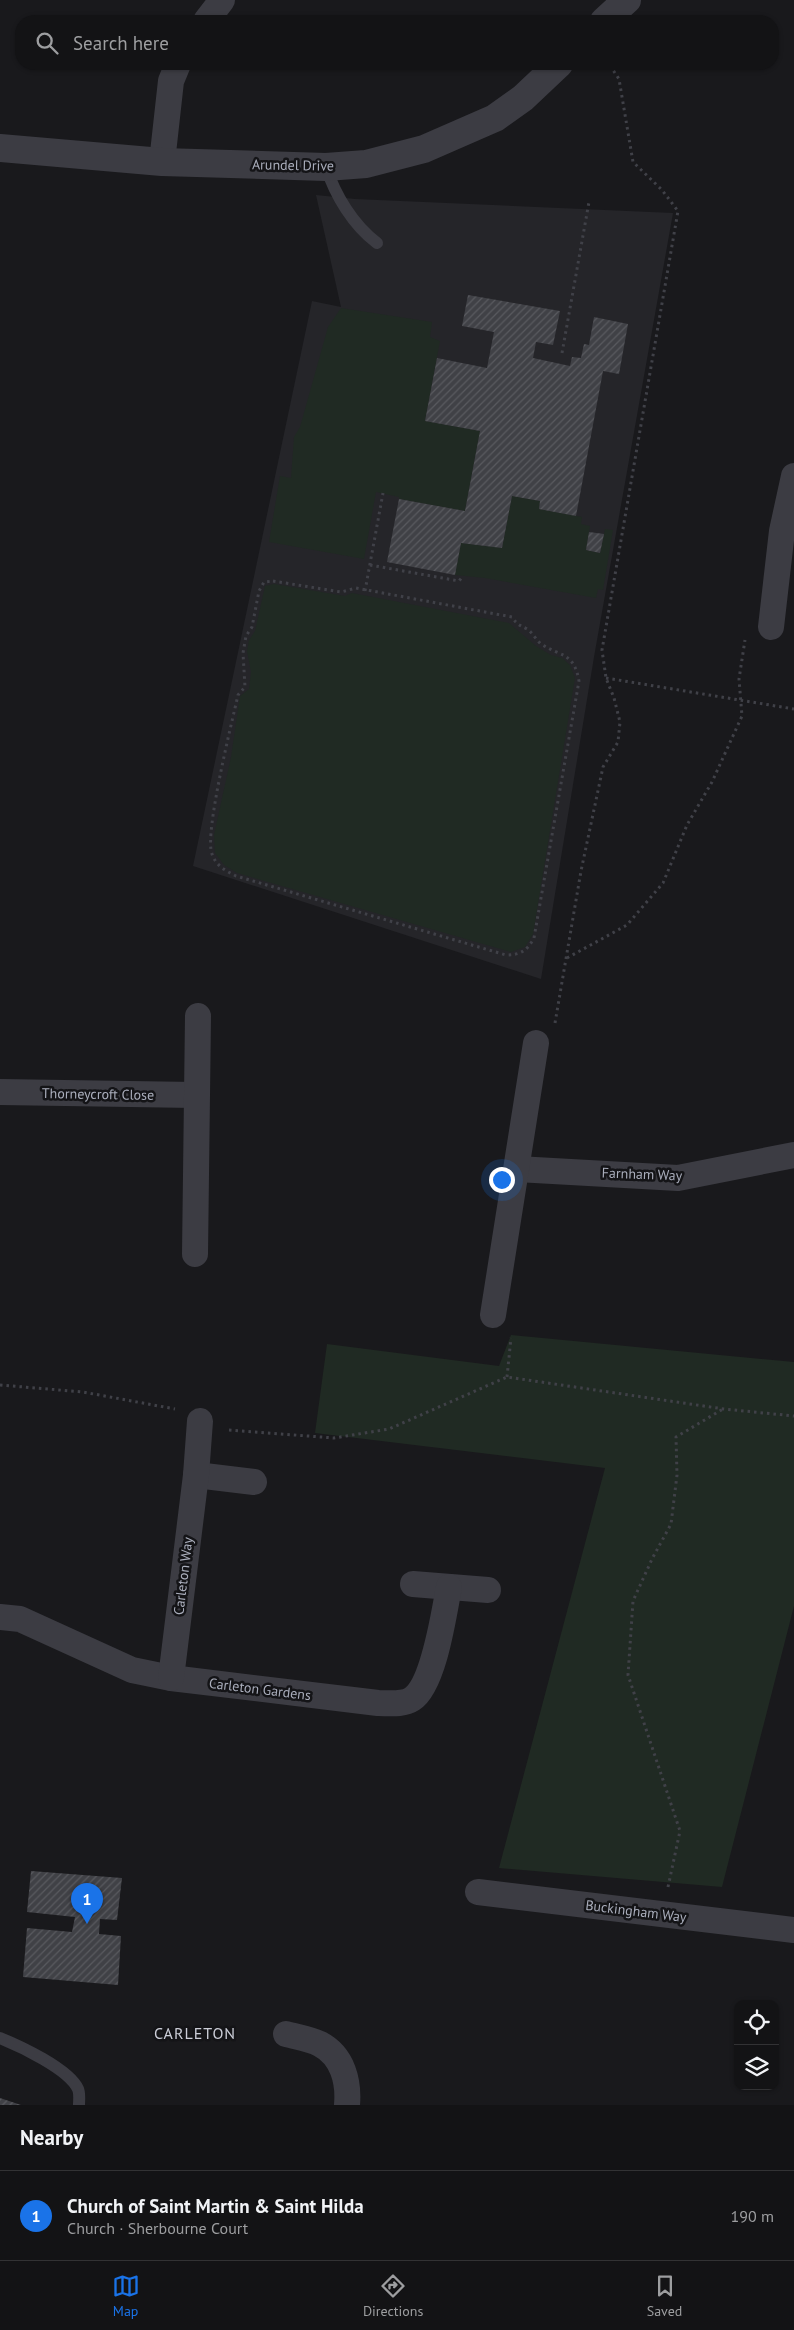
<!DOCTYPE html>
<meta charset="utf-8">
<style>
body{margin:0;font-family:"PT Sans",sans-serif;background:#202022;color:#f1f3f6}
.controls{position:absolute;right:15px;bottom:15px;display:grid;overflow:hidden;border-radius:10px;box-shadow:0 1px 4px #0004}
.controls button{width:45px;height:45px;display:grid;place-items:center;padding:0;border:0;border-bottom:1px solid #323234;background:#131315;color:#f1f3f6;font:25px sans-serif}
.you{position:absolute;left:501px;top:1179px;width:18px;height:18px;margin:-12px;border:4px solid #fff;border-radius:50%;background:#1a73e8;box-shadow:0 0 0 8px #1a73e833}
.badge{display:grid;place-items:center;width:32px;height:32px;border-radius:50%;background:#1a73e8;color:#fff;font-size:16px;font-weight:700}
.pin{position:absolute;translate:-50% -41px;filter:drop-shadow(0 1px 2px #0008)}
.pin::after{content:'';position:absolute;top:26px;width:18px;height:15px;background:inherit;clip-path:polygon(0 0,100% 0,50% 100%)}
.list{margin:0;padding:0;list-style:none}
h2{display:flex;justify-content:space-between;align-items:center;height:65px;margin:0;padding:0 20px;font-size:21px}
h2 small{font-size:16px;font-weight:400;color:#9d9ea0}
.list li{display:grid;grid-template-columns:32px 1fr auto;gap:15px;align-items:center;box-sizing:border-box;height:90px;padding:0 20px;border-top:1px solid #323234}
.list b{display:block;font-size:19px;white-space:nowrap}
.list p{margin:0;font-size:16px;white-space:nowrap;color:#9d9ea0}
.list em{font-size:16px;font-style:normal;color:#9d9ea0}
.icon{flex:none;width:28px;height:28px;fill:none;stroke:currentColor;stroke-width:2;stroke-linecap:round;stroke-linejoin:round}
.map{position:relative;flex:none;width:794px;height:2105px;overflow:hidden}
.search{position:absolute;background:#131315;box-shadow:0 1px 4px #0004;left:15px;right:15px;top:15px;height:55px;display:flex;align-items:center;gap:12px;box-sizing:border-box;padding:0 18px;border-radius:20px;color:#9d9ea0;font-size:19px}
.sheet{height:155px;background:#131315}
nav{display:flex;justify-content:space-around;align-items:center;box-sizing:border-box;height:70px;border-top:1px solid #323234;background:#131315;font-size:14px;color:#9d9ea0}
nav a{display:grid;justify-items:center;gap:2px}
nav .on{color:#1a73e8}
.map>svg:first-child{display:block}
.built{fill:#252529}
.park{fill:#202a23}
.building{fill:url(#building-hatch)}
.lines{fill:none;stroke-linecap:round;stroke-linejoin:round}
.path{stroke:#404148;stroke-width:3;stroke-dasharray:2.5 4;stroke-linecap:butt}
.service{stroke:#3c3c43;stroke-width:12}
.minor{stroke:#3c3c43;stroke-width:26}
.tertiary{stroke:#3c3c43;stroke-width:28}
.labels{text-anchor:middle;stroke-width:5;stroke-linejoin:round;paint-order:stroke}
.street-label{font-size:14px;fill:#aaaebc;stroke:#141417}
.quarter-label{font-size:16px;letter-spacing:1px;fill:#ccced8;stroke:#141417}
</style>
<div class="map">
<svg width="794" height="2105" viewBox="0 0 794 2105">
<defs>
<pattern id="building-hatch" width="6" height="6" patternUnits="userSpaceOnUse" patternTransform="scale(1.25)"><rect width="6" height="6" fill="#404146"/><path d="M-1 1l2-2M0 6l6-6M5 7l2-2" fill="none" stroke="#595a5f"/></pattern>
</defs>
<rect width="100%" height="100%" fill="#19191c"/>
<path class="built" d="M316 195 355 199 673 213 594 657 541 979 193 866 312 301 341 307Z"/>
<g class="park">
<path d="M341 308 432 322 430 337 440 341 425 421 480 431 465 511 399 499V497L376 492 364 559 269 542 280 476 291 478 294 437 300 427 328 327Z"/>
<path d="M512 496 540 501 539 509 582 517 581 524 590 526 586 550 600 553 605 529 613 530 603 590 598 589 596 598 485 578 455 575 461 543 502 548Z"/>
<path d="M274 584 345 596 352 593 509 623 536 646 551 655 562 658 570 665 575 678 533 934 525 947 511 952 237 873 224 865 215 853 214 835 231 757 240 696 249 689 251 672 247 651 249 640 255 631 265 586Z"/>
<path d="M511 1335 794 1362V1606L722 1887 499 1868 605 1468 315 1433 327 1344 499 1366Z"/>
</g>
<g class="building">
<path d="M468 295 560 311 553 345 536 342 533 358 570 366 572 357 581 358 584 344 589 345 594 317 628 324 619 374 603 371 576 516 539 509 540 501 512 496 502 548 461 543 455 575 387 562 399 499 465 511 480 431 425 421 437 358 487 368 494 332 462 326Z"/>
<path d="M589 532 604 534 600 553 586 550Z"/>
<path d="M31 1871 122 1878 117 1920 100 1919 99 1934 121 1936 118 1985 23 1977 27 1928 72 1932 75 1917 27 1912Z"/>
<path d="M0 2098 21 2105H0Z"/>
</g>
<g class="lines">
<g class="path">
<path d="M562 353 589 202"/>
<path d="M370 565 459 581 463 576"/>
<path d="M273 581 341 592 356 588 512 617C517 625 520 625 527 629 533 633 536 640 541 644 561 657 574 652 579 681L534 938C527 951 520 955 506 955L236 876C226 871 216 866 212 854 204 834 232 722 238 695L245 687 243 653 246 636 252 627 259 591 264 582Z"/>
<path d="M365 591 383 493"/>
<path d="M606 678 794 709"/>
<path d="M567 958 627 925 663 883 687 825 712 782 742 716 739 679 745 640"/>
<path d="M555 1023 581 871 603 767 618 742 620 722 614 698 606 678 602 650 678 211 662 190 633 162 619 79 609 64"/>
<path d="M507 1377 511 1338"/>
<path d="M0 1385 83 1392 175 1409"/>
<path d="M229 1430 334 1438 389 1429 507 1377 724 1409 794 1416"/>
<path d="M668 1887 680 1831 628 1675 633 1601 652 1559 671 1524 677 1475 676 1437 723 1409"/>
</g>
<g class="service">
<path d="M326 167C335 195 353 225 377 243"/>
<path d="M0 2038C20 2046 69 2069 78 2089 80 2093 79 2101 79 2105"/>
</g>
<g class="minor">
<path d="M206 21 222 0"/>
<path d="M162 162 171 81 178 64"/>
<path d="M771 627 782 531 794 476"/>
<path d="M0 1092 195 1095"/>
<path d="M517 1169 678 1178 794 1155"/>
<path d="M195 1254 198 1016"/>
<path d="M493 1315 536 1043"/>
<path d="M196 1475 254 1482"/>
<path d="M413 1584 488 1590"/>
<path d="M0 1617 20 1619 132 1670 171 1678 378 1703C389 1703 403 1705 412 1699 434 1685 444 1613 449 1587"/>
<path d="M171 1678 196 1475 200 1421"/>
<path d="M478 1892 794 1930"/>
<path d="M286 2034C297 2037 310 2039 320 2044 343 2056 349 2082 347 2105"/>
</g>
<g class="tertiary">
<path d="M604 21 627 0"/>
<path d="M0 148 162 162 326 167 366 164 424 149 495 118 523 98 559 64"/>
</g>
</g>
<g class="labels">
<g class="street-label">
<text transform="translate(293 165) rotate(1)" y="5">Arundel Drive</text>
<text transform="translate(98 1094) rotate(1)" y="5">Thorneycroft Close</text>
<text transform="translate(642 1174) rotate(2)" y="5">Farnham Way</text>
<text transform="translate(183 1576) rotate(-83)" y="5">Carleton Way</text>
<text transform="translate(260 1689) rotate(7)" y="5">Carleton Gardens</text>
<text transform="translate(636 1911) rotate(7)" y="5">Buckingham Way</text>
</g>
<g class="quarter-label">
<text x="195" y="2039">CARLETON</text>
</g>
</g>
</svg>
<div class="controls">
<button><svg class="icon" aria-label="locate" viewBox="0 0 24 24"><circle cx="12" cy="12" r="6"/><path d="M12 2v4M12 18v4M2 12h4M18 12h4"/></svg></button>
<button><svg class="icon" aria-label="layers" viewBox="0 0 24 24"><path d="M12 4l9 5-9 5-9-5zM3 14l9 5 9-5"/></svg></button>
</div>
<div class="you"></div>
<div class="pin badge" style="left:87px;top:1924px">1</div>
<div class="search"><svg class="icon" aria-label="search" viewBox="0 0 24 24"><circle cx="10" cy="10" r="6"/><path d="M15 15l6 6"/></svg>Search here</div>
</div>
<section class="sheet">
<h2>Nearby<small></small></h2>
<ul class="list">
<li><span class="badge">1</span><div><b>Church of Saint Martin &amp; Saint Hilda</b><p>Church · Sherbourne Court</p></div><em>190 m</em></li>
</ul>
</section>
<nav>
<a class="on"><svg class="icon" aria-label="map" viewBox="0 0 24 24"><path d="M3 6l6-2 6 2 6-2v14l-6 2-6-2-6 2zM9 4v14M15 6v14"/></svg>Map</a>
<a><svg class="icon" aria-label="directions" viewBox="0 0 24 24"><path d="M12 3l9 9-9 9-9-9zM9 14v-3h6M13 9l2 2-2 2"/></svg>Directions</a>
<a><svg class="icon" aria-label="saved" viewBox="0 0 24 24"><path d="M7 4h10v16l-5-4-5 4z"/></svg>Saved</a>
</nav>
